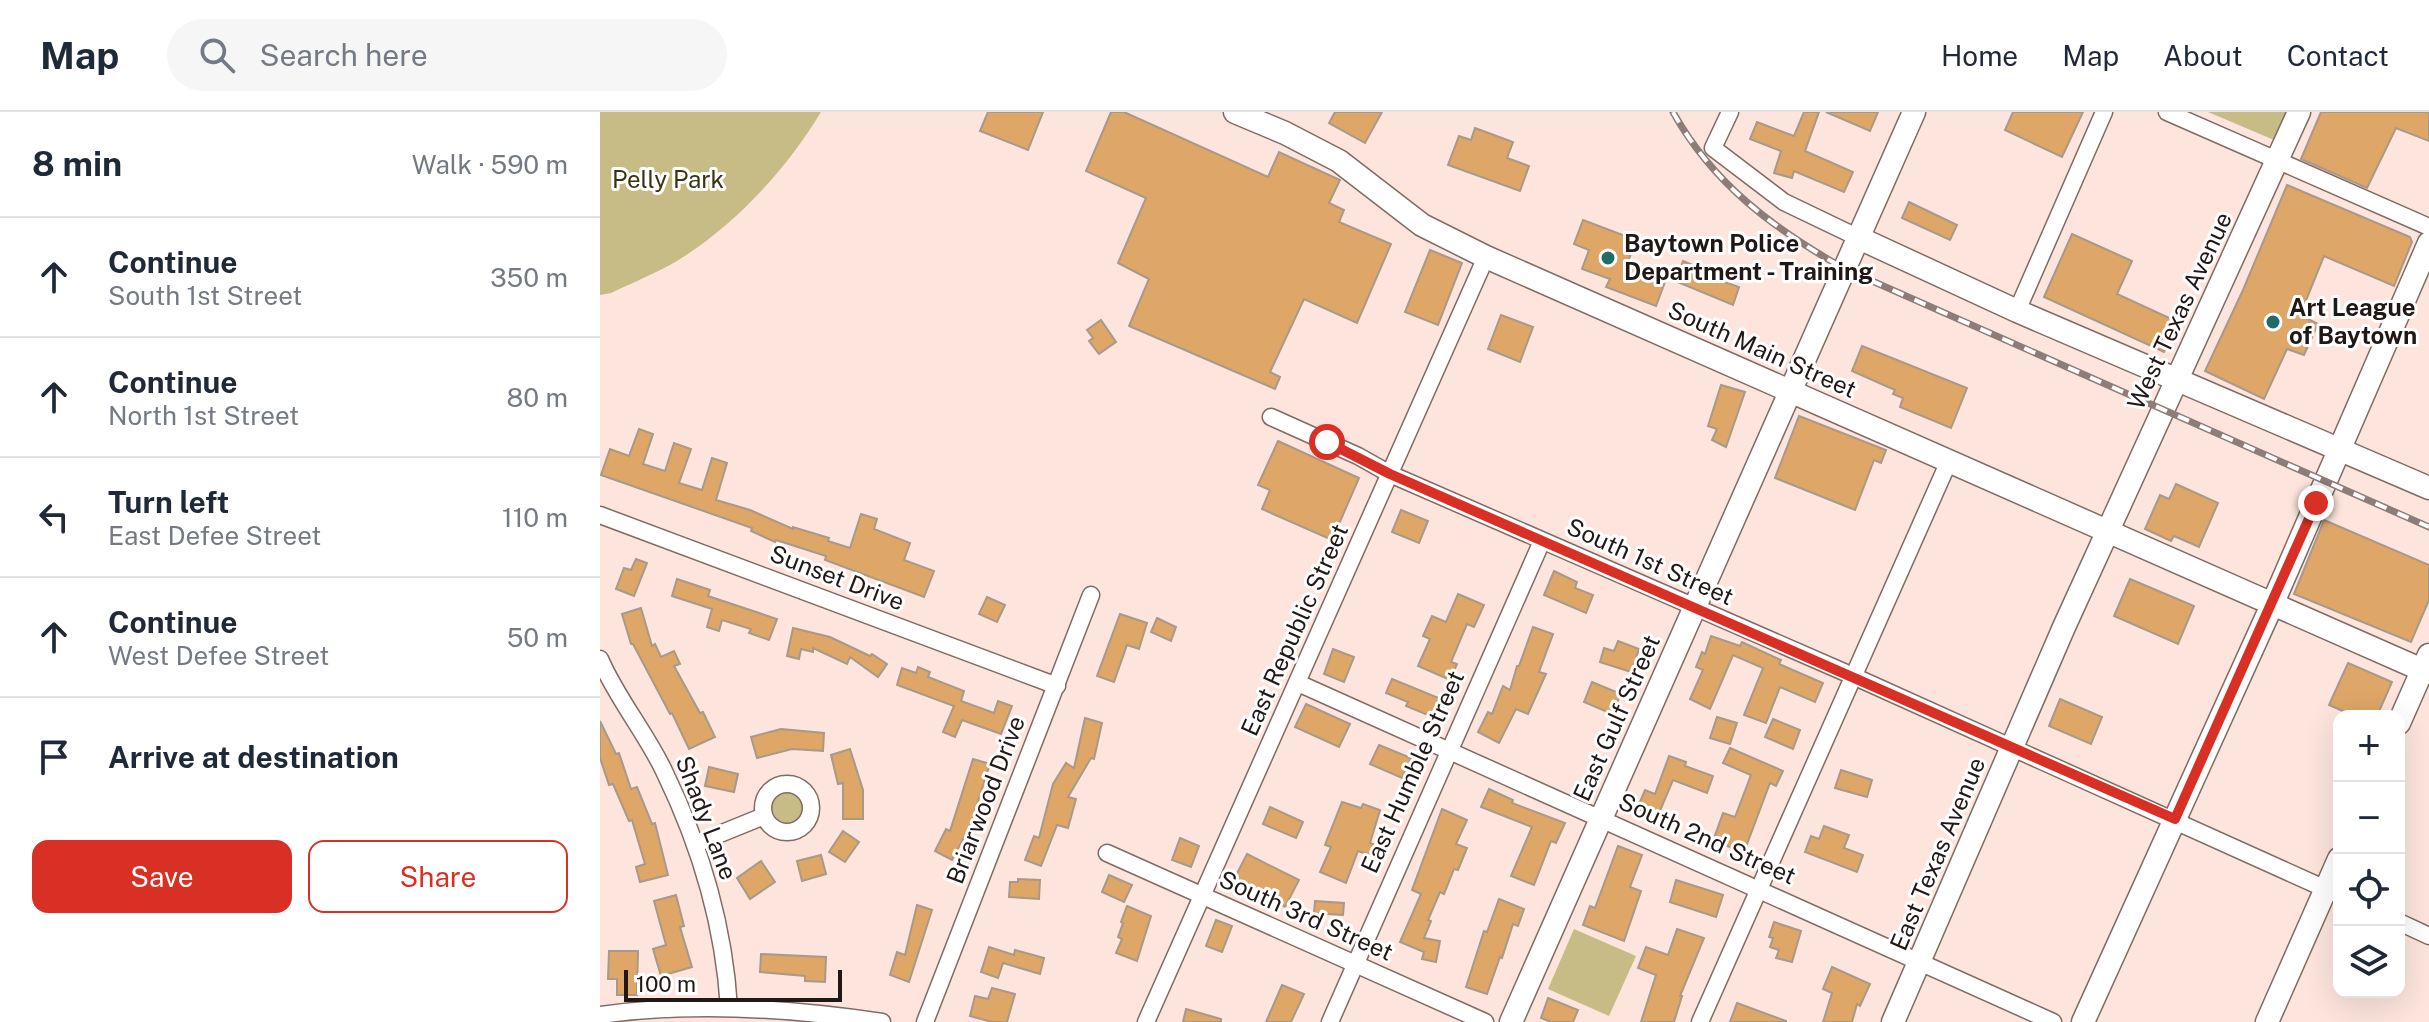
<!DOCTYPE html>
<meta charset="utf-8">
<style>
body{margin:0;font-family:"Public Sans",sans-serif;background:#f6f6f7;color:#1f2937}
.controls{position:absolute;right:24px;bottom:24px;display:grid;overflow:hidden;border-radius:16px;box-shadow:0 8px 32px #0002}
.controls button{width:72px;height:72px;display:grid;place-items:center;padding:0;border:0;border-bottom:2px solid #e0e1e3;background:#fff;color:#1f2937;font:40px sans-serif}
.scale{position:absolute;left:24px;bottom:20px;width:218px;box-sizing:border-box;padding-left:8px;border:4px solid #211816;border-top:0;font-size:22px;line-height:28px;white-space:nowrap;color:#211816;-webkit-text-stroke:6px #fff;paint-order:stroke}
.stop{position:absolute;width:24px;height:24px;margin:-18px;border:6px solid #d93025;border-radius:50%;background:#fff}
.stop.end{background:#d93025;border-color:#fff;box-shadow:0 2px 8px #0008}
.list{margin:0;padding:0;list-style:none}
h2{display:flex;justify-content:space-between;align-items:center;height:104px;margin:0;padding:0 32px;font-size:34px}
h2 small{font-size:26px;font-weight:400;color:#747a83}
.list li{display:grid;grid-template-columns:52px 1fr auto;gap:24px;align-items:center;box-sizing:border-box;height:120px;padding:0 32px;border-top:2px solid #e0e1e3}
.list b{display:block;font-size:30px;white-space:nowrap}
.list p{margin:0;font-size:26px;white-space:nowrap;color:#747a83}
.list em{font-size:26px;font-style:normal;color:#747a83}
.actions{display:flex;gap:16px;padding:24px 32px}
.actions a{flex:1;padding:18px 0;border:2px solid #d93025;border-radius:16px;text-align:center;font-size:28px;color:#d93025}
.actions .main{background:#d93025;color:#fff}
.icon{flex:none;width:44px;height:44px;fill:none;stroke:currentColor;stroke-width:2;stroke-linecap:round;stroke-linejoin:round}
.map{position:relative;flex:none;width:1829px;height:910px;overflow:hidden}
header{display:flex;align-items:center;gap:48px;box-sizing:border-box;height:112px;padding:0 40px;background:#fff;border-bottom:2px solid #e0e1e3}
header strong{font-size:38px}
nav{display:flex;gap:44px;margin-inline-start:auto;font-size:28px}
.search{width:560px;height:72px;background:#f6f6f7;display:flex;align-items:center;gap:20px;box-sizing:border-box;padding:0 28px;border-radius:44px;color:#747a83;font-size:30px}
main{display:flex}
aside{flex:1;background:#fff}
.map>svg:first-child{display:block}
.green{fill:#c7bc85}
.building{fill:#dea667;stroke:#a89989;stroke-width:2}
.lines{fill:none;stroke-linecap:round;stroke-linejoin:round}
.street-casing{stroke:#806b64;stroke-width:19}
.secondary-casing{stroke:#806b64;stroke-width:25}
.street{stroke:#fff;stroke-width:16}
.secondary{stroke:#fff;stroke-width:22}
.rail-casing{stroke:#8d7c77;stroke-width:7}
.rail{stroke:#fff;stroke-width:4;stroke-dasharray:12;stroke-linecap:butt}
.route{stroke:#d93025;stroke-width:10}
.poi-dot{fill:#216c68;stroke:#fff;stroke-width:3}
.labels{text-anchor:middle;stroke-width:6;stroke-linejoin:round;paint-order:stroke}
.park-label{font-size:24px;fill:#3a330f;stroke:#fff}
.poi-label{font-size:24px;font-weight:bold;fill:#211816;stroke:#fff;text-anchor:start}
.street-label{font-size:24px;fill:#211816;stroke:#fff}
</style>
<header>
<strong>Map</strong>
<div class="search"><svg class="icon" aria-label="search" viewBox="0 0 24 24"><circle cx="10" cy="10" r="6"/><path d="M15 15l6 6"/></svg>Search here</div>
<nav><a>Home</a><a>Map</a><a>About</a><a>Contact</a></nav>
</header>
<main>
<aside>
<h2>8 min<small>Walk · 590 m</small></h2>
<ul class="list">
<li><svg class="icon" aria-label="ahead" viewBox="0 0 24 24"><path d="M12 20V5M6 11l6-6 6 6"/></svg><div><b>Continue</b><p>South 1st Street</p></div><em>350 m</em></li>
<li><svg class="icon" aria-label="ahead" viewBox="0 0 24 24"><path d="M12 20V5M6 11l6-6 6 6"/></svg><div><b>Continue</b><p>North 1st Street</p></div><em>80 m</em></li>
<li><svg class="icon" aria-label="left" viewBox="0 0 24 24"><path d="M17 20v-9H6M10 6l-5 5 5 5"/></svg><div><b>Turn left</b><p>East Defee Street</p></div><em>110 m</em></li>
<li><svg class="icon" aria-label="ahead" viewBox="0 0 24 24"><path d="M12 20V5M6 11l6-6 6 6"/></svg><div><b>Continue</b><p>West Defee Street</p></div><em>50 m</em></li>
<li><svg class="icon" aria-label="arrive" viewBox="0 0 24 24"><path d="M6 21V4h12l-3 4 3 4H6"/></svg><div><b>Arrive at destination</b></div></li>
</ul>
<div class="actions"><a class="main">Save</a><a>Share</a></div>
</aside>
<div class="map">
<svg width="1829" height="910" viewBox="0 0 1829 910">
<rect width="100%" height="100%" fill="#fde5dd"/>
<g class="green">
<path d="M0 0H221C186 58 135 113 77 149 56 161 32 171 11 181L0 183Z"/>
<path d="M1608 0H1686L1674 28Z"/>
<circle cx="188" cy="695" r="16"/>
<path d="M974 817 1036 844 1009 904 948 877Z"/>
</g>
<g class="building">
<path d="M388 0H443L428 38 380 19Z"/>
<path d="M511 0H524L668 65 679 40 740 68 729 91 744 98 739 110 791 132 757 211 704 187 670 260 680 265 675 277 529 214 549 167 518 151 546 86 486 59Z"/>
<path d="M735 0H782L765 31 729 11Z"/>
<path d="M1204 0H1219L1205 39 1253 60 1244 80 1194 59 1192 66 1174 61 1181 39 1150 27 1157 10 1194 24Z"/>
<path d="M1226 0H1278L1270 19Z"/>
<path d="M1413 0H1483L1462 45 1405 18Z"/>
<path d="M1721 0H1829V29L1796 16 1767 76 1701 47Z"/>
<path d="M875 16 913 30 907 46 929 54 920 79 848 53 859 24 871 28Z"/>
<path d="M1687 73 1810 125 1812 130 1794 174 1724 144 1700 203 1718 212 1704 243 1687 237 1664 287 1605 259 1643 178Z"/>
<path d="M1309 90 1357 113 1350 128 1302 106Z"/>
<path d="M983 108 1036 128 1026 155 1065 170 1056 194 1006 175 1010 167 982 157 989 138 974 132Z"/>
<path d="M1472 122 1532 149 1517 182 1578 210 1564 240 1444 185Z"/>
<path d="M830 138 862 151 838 213 805 200Z"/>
<path d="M1083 149 1109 160 1108 164 1139 175 1133 193 1075 169Z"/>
<path d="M901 203 933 215 920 250 888 237Z"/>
<path d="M501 208 516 230 499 242 489 229 493 226 487 218Z"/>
<path d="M1262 234 1367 276 1351 316 1300 295 1303 286 1293 282 1295 278 1252 259Z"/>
<path d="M1121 273 1145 280 1126 335 1112 328 1117 317 1108 314Z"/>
<path d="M1199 304 1286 338 1281 351 1274 348 1255 398 1175 366Z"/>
<path d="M39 317 53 322 43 352 65 359 74 331 91 337 79 371 102 378 112 346 127 351 116 388 150 398 193 417V415L229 426 228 429 250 436 261 402 277 407 274 417 310 431 304 448 334 459 324 485 225 448 226 444 176 428 175 430 151 419 152 416 1 363 10 337 29 344Z"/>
<path d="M678 329 759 366 732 428 662 397 670 378 658 373Z"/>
<path d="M1576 372 1618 391 1599 435 1574 424 1571 429 1545 417 1560 383 1569 387Z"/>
<path d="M801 398 828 409 819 431 792 420Z"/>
<path d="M1724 408 1829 453V488L1811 530 1694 482Z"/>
<path d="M36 447 47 451 34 484 16 477 24 456 31 458Z"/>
<path d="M954 459 977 470 975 476 993 483 986 501 944 483Z"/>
<path d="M77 467 110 478 108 484 177 507 169 528 149 521 151 517 122 508 119 519 107 515 112 497 72 484Z"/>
<path d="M1530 467 1594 494 1578 532 1514 504Z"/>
<path d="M858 482 884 493 874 515 867 512 851 550 857 552 850 568 818 554 830 527 823 524 832 504 846 510Z"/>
<path d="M387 485 405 493 397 510 379 502Z"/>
<path d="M41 496 52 534 55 532 61 545 74 539 80 552 74 554 100 601 103 600 115 625 89 637 72 601 70 602 33 532H31L22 502Z"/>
<path d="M520 502 547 511 539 537 527 533 514 570 497 564Z"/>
<path d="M557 506 576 515 571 529 551 520Z"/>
<path d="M933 515 953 522 939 560 946 562 928 602 916 597 899 631 878 620 888 600 892 602 903 574 910 578 917 554H919Z"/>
<path d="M193 516 230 525 270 544 272 542 287 552 278 565 250 545 247 552 213 536V540L201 537 199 547 187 544Z"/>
<path d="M1111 524 1140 534 1142 530 1181 548 1179 552 1223 571 1215 590 1180 575 1166 611 1144 603 1163 556 1133 543 1110 597 1090 587 1103 558 1096 555 1102 540 1105 542Z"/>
<path d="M1018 529 1039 537 1031 560 1000 550 1004 536 1014 539Z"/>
<path d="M733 537 754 545 744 570 724 562Z"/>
<path d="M1748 551 1792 570 1777 604H1754L1729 593Z"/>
<path d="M318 555 330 560 328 565 364 579 361 589 394 601 398 589 412 594 401 622 362 608 355 625 343 620 354 594 297 573 302 556 316 561Z"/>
<path d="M792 567 846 589 840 608 806 594 808 590 786 581Z"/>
<path d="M992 570 1021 582 1012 602 984 590Z"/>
<path d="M1460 587 1502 605 1491 632 1449 614Z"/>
<path d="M706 592 750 612 739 635 695 615Z"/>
<path d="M1117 605 1137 611 1130 632 1110 626Z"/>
<path d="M485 606 502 611 494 647 491 646 468 685 476 687 468 716 457 713 441 754 425 748 434 724 439 726 453 672 466 651 474 656Z"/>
<path d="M1173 607 1200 618 1193 637 1165 625Z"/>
<path d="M0 609 16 642 19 641 31 677 37 675 52 712 55 711 68 763 40 770 36 755 45 752 32 708 29 709 13 672 9 673 0 646Z"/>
<path d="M181 617 224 621 223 639 192 637 157 646 151 625Z"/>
<path d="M779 633 811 646 802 666 770 652Z"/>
<path d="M1130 636 1183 659 1176 674 1170 671 1144 740 1113 729 1123 701 1135 705 1151 663 1123 651Z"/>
<path d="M250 637 263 678V707H243V671L238 672 231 643Z"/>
<path d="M1069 644 1086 650 1085 654 1113 664 1107 681 1073 668 1057 706 1037 697 1045 678 1055 682Z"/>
<path d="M373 647 390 652 370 714 352 748 335 739 346 717 350 719Z"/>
<path d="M109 655 138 662 134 680 105 674Z"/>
<path d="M1241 658 1272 668 1267 685 1235 676Z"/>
<path d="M889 677 913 688 912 691 965 711 956 731 951 729 934 773 911 764 932 715 881 695Z"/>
<path d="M742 690 761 696 763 692 780 698 770 731 773 732 770 743 758 739 746 771 720 760 731 735 725 733Z"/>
<path d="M670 695 703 710 696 726 663 712Z"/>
<path d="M842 697 867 708 856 732 867 736 858 758 854 757 844 782 840 780 828 808 831 809 824 826 840 829 836 850 822 847 824 840 800 830 821 782 812 778Z"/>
<path d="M1224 714 1249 723 1244 736 1263 743 1257 760 1205 740 1211 724 1219 727Z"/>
<path d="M243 719 259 730 245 750 229 740Z"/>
<path d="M580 726 599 734 591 755 572 748Z"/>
<path d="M1018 734 1042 743 1030 775 1041 779 1024 829 983 813 990 794 995 796Z"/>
<path d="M647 742 699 768 685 795 634 767Z"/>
<path d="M221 743 226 762 202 769 197 749Z"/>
<path d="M161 749 175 770 150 787 137 766Z"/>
<path d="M509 763 532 773 524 790 502 780Z"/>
<path d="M418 767 440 768 439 787 409 785 410 770H418Z"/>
<path d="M1076 768 1123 783 1116 805 1070 790Z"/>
<path d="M76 783 84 814 80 815 92 855 61 864 53 837 66 833 54 789Z"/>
<path d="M899 787 924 797 918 814 913 812 902 846 900 845 887 882 866 875 884 819 887 820Z"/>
<path d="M715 789 744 791 743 803 714 801Z"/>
<path d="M317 793 332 798 309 870 290 863 297 840 305 843Z"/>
<path d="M527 794 551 804 537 849 516 841 522 827 518 825 523 811 521 810Z"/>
<path d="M616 808 632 814 622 840 606 834Z"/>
<path d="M1174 810 1201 819 1192 850 1176 846 1179 838 1170 835 1173 826 1169 825Z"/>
<path d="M1077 817 1104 826 1080 884H1082L1074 910H1041L1056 863 1038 856 1046 835 1068 843Z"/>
<path d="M389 835 414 843 415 838 444 846 440 862 403 851 398 866 381 860Z"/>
<path d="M9 839H38L37 883H17V867H8Z"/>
<path d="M161 842 226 845 225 870 205 869V864L160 860Z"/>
<path d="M1232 855 1270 872 1260 894 1257 892 1252 910H1223L1232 881 1223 877Z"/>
<path d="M682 873 704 882 691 910H666Z"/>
<path d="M392 876 415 882 407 910H392L370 904 375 884 388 887Z"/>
<path d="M948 886 978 898 973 910H951L941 906Z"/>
<path d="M1137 891 1186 909V910H1130Z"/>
<path d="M586 897 621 907V910H583Z"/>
</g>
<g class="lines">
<g class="street-casing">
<g id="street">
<path d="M1130 0 1113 36 1184 90 1259 126"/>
<path d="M1567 0 1829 115"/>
<path d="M1417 199 1504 0"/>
<path d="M671 305 758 344 790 362 1253 564 1739 783"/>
<path d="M0 403 457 574"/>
<path d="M0 547C16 585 46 621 64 659 100 733 124 813 129 896"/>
<path d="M698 571 1453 910"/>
<circle cx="187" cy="696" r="24"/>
<path d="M95 732 164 704"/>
<path d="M507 741 885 910"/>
<path d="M1799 810 1829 824"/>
<path d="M0 903C94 890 188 896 282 910"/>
<path d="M325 910 491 483"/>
<path d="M546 910 886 145"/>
<path d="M730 910 942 429"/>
<path d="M1100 910 1349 349"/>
</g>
</g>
<g class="secondary-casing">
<g id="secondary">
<path d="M635 0 685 21 739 49 822 113 886 145 1829 561"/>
<path d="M1259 126 1417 199 1829 376"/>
<path d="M1799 611 1829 543"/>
<path d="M911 910 1314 0"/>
<path d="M1293 910 1464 515 1699 0"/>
<path d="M1483 910 1672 493 1829 131"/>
<path d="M1667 910 1739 747"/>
</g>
</g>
<use href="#street" class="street"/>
<use href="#secondary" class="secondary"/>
<g class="rail-casing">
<path id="rail" d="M1073 0C1113 72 1174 117 1245 157L1829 415"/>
</g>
<use href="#rail" class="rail"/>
</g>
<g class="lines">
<path class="route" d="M727 330 790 362 1575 707 1716 391"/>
</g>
<g class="poi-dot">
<circle cx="1008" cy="146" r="8"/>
<circle cx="1673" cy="210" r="8"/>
</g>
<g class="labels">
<g class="park-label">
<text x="68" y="76">Pelly Park</text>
</g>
<g class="poi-label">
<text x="1024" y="140">Baytown Police<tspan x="1024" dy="28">Department - Training</tspan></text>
<text x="1689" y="204">Art League<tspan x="1689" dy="28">of Baytown</tspan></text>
</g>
<g class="street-label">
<text transform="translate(1580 199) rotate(-65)" y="8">West Texas Avenue</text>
<text transform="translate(1162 238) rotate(24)" y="8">South Main Street</text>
<text transform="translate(1050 450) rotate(24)" y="8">South 1st Street</text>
<text transform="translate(237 466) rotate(21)" y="8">Sunset Drive</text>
<text transform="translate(695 518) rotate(-66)" y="8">East Republic Street</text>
<text transform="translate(1017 606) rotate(-66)" y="8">East Gulf Street</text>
<text transform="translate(813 660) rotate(-66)" y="8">East Humble Street</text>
<text transform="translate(386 688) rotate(-69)" y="8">Briarwood Drive</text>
<text transform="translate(106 706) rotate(69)" y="8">Shady Lane</text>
<text transform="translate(1107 727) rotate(24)" y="8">South 2nd Street</text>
<text transform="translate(1338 742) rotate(-67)" y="8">East Texas Avenue</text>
<text transform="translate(706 804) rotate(24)" y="8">South 3rd Street</text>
</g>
</g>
</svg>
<div class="controls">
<button>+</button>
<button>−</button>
<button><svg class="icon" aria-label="locate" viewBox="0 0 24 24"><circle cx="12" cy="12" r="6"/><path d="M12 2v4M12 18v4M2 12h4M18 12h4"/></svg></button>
<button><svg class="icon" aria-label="layers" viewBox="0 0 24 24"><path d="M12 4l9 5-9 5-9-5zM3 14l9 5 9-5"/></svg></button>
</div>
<div class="scale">100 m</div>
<div class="stop" style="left:727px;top:330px"></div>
<div class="stop end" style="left:1716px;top:391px"></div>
</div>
</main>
